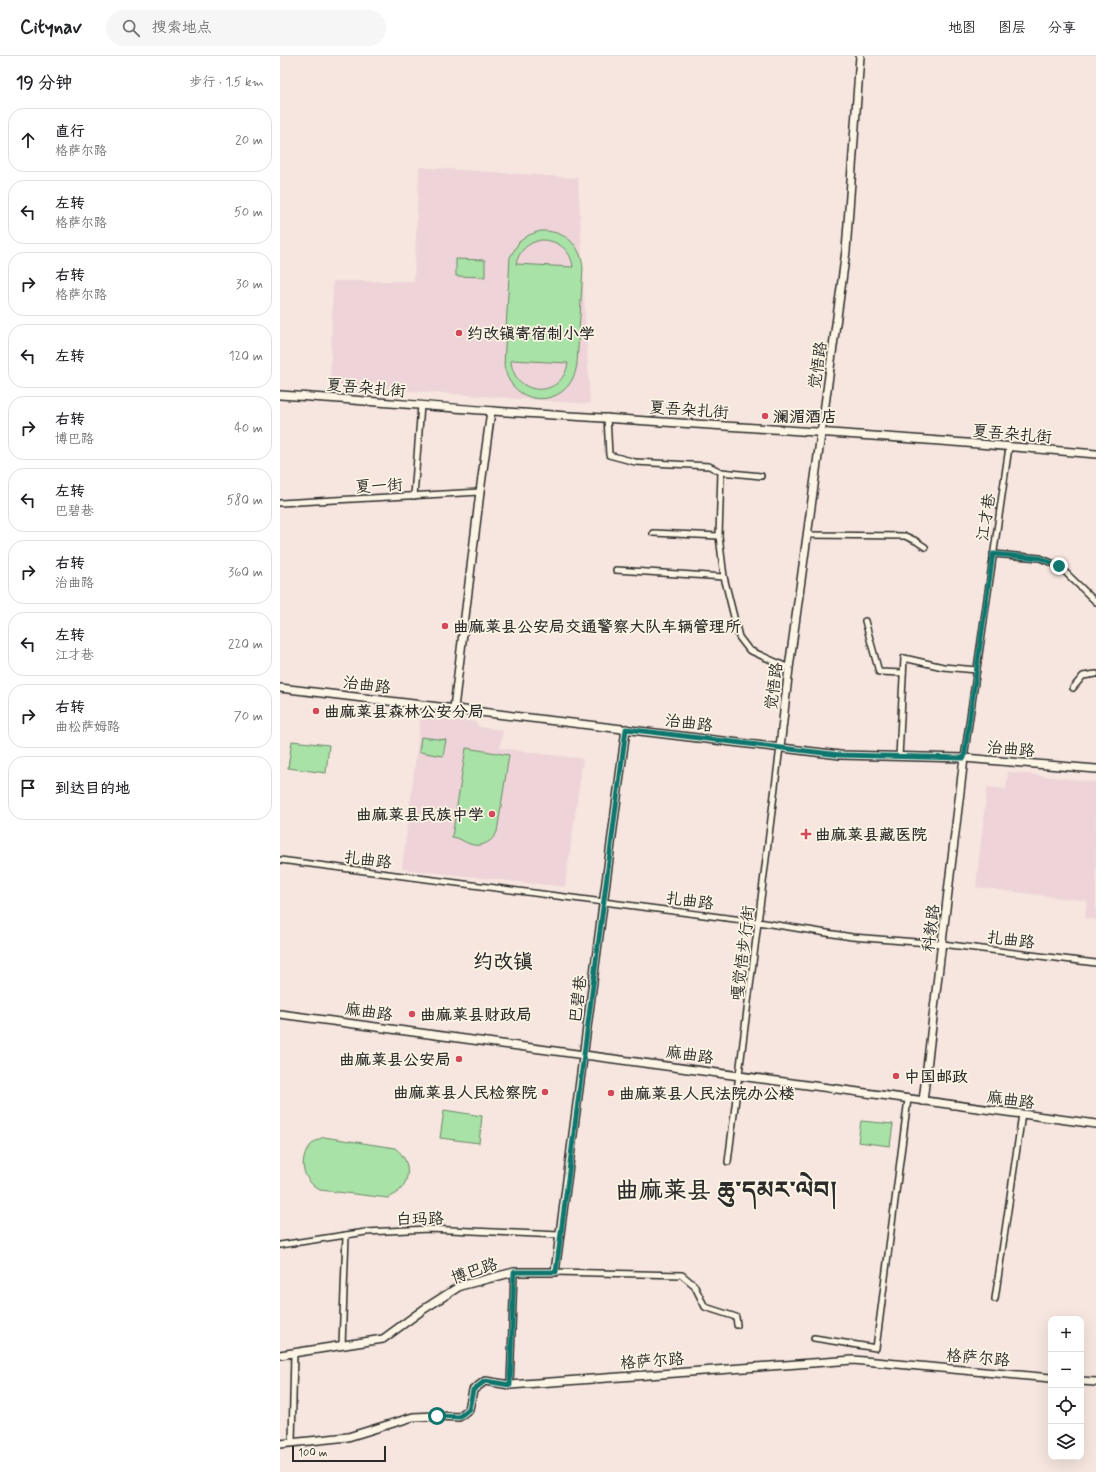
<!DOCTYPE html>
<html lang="zh">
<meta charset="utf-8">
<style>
body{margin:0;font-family:Mynerve,"LXGW WenKai TC","Noto Serif Tibetan",sans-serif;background:#f6f6f6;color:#202124}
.controls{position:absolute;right:12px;bottom:12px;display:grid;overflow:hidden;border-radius:8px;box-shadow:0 4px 16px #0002}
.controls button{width:36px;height:36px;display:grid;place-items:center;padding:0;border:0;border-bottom:1px solid #e0e0e0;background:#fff;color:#202124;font:20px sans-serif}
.scale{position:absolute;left:12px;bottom:10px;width:94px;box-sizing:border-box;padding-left:4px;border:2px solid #2b2b2b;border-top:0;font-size:11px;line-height:14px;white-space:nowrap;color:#2b2b2b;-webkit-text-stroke:3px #fcf5e5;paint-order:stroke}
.stop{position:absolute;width:12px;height:12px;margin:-9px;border:3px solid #0f766e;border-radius:50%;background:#fff}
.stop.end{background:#0f766e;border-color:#fff;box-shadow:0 1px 4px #0008}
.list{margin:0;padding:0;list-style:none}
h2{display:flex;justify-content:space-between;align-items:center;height:52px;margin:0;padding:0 16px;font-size:17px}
h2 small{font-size:13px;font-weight:400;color:#757577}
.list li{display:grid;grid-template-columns:26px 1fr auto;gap:12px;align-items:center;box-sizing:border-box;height:64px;margin:0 8px 8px;padding:0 8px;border:1px solid #e0e0e0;border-radius:16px}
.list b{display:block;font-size:15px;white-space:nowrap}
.list p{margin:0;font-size:13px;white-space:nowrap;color:#757577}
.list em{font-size:13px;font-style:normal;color:#757577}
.icon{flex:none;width:22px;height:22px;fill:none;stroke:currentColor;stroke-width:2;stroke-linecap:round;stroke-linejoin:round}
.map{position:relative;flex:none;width:816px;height:1416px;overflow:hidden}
header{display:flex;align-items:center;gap:24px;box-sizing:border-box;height:56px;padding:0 20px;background:#fff;border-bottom:1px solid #e0e0e0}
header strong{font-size:19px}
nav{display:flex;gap:22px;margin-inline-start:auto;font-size:14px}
.search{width:280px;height:36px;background:#f6f6f6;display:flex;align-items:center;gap:10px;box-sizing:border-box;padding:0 14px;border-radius:22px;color:#757577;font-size:15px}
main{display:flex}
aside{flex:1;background:#fff}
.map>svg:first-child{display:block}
.built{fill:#eed4d8}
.green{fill:#a9e2a6;stroke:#6a8668;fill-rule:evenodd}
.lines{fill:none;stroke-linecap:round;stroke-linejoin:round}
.street-casing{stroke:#2b2b2b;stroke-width:8}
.secondary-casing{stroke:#2b2b2b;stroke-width:10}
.street{stroke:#fcf5e5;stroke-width:5}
.secondary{stroke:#fcf5e5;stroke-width:7}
.route{stroke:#0f766e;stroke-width:5}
.poi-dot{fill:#d1495b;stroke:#fcf5e5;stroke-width:1.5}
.labels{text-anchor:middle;stroke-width:3.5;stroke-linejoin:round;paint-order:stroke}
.poi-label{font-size:16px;font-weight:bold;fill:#2b2b2b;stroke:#fcf5e5;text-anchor:start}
.street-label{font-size:16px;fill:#2b2b2b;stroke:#fcf5e5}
.district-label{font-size:20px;font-weight:bold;fill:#2b2b2b;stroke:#fcf5e5}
.town-label{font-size:24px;font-weight:bold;fill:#2b2b2b;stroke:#fcf5e5}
</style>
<header>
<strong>Citynav</strong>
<div class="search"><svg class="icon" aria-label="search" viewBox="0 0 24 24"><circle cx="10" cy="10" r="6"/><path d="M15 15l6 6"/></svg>搜索地点</div>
<nav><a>地图</a><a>图层</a><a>分享</a></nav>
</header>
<main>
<aside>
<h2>19 分钟<small>步行 · 1.5 km</small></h2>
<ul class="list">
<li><svg class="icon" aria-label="ahead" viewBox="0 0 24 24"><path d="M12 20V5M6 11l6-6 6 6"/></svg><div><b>直行</b><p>格萨尔路</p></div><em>20 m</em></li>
<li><svg class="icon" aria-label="left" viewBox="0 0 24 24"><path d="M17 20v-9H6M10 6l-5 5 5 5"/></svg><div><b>左转</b><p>格萨尔路</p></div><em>50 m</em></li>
<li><svg class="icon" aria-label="right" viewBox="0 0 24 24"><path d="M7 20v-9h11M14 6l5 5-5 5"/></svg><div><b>右转</b><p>格萨尔路</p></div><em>30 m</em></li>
<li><svg class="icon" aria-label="left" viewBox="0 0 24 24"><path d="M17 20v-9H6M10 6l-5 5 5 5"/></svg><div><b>左转</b></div><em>120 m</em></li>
<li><svg class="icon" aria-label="right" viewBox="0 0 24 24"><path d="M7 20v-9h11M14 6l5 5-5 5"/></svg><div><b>右转</b><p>博巴路</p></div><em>40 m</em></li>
<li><svg class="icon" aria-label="left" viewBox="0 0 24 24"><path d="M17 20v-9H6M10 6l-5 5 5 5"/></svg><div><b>左转</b><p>巴碧巷</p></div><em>580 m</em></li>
<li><svg class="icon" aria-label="right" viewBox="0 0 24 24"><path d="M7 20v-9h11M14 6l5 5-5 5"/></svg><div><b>右转</b><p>治曲路</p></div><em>360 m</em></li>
<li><svg class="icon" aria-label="left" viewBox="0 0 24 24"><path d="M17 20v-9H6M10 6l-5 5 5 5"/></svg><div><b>左转</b><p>江才巷</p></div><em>220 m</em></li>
<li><svg class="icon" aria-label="right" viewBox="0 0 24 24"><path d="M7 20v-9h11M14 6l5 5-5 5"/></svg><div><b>右转</b><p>曲松萨姆路</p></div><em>70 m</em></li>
<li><svg class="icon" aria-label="arrive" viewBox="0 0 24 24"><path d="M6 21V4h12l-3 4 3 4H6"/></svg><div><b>到达目的地</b></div></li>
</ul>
</aside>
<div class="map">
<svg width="816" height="1416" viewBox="0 0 816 1416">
<rect width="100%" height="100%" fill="#f6e6df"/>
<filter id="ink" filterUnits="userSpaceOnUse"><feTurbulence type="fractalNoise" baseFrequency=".025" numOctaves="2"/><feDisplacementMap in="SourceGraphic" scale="8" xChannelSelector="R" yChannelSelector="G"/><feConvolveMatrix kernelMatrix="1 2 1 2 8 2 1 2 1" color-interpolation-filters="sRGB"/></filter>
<g filter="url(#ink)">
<g class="built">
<path d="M139 111 298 122 310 348 50 329 53 225H134Z"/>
<path d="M141 658 195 666 200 671 223 674 220 692 303 703 285 831 122 813Z"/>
<path d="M728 716 816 726V864L805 862 807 845 696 831 707 731 726 733Z"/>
</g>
<g class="green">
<path d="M260 175C284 174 301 188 303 212L297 308C291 354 231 354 224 309L230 201 239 186 249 179ZM261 184C278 184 291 194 293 211L236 208C239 195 247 187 261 184ZM231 304 288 307C282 344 233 341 231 304Z"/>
<path d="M176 203 205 204V221L176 220Z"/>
<path d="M141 681 166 684 163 700 139 696Z"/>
<path d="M12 685 49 689 46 717 8 712Z"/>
<path d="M186 692 229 699 217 776C212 786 201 792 190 788 183 786 181 782 172 781Z"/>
<path d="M164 1054 202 1060 199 1087 160 1082Z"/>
<path d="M581 1065 613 1068 610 1090 578 1086Z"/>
<path d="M44 1081 115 1092C134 1106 131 1133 108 1142L40 1134C16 1121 18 1090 44 1081Z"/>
</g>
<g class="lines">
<g class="street-casing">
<g id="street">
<path d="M327 361 329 399 355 406 429 410 441 416 439 480 444 521 459 581 469 594 509 612"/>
<path d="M441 416 481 420"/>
<path d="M134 440 141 349"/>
<path d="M0 447 200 436"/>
<path d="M373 477 439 480"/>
<path d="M528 479 625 480 636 485 645 491"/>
<path d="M713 498 760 502 779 510 816 546"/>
<path d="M336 514 444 521"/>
<path d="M585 565 599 616 623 617"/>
<path d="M793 632 803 620 816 618"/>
<path d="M619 701 624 602 663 611 697 614"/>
<path d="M684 702 729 391"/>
<path d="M0 804 478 866 572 881 662 888 816 907"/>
<path d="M448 1106 500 691"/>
<path d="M0 1189 86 1176 149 1173 280 1179"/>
<path d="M275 1216 402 1219 414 1229 425 1251 456 1261 457 1269"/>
<path d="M715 1243 742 1058"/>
<path d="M534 1282 596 1292 628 1043"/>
<path d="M62 1290 66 1179"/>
<path d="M230 1329 234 1216"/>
<path d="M12 1386 14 1297"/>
</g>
</g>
<g class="secondary-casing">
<g id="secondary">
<path d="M0 339C71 343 142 350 213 355 414 368 615 380 816 398"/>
<path d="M0 632 560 699 684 702 816 713"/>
<path d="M174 652 200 436 211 355"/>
<path d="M500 691 509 612 566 195 580 0"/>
<path d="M0 958 816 1068"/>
<path d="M643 1045 684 702"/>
<path d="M0 1299 103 1283 144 1253 180 1230 234 1216H275L346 673"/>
<path d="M801 1325 816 1326"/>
<path d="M0 1388 68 1381 133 1361 157 1360 179 1361 189 1353 193 1334 205 1325 230 1329 573 1304 771 1322"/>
</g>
</g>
<use href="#street" class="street"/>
<use href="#secondary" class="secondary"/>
</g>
</g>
<g class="lines" filter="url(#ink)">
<path class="route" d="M157 1360 179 1361 189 1353 193 1334 205 1325 230 1329 234 1216H276L346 673 560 699 684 702 713 498 760 502 779 510"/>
</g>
<g class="poi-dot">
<circle cx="179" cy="277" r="4"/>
<circle cx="485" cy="360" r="4"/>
<circle cx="165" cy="570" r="4"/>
<circle cx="36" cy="655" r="4"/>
<circle cx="212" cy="758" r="4"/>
<path d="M524 772h4v4h4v4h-4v4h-4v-4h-4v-4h4z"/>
<circle cx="132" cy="958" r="4"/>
<circle cx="179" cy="1003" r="4"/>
<circle cx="616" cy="1020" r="4"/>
<circle cx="265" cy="1036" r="4"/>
<circle cx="331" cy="1037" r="4"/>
</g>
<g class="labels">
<g class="poi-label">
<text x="187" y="283">约改镇寄宿制小学</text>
<text x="493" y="366">澜湄酒店</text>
<text x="173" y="576">曲麻莱县公安局交通警察大队车辆管理所</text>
<text x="44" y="661">曲麻莱县森林公安分局</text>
<text x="204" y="764" text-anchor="end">曲麻莱县民族中学</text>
<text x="535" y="784">曲麻莱县藏医院</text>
<text x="140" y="964">曲麻莱县财政局</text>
<text x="171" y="1009" text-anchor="end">曲麻莱县公安局</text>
<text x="624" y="1026">中国邮政</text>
<text x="257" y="1042" text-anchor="end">曲麻莱县人民检察院</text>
<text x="339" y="1043">曲麻莱县人民法院办公楼</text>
</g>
<g class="street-label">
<text transform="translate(537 309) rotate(-82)" y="6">觉悟路</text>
<text transform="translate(86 331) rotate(5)" y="6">夏吾杂扎街</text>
<text transform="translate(409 353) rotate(4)" y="6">夏吾杂扎街</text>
<text transform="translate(732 377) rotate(5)" y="6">夏吾杂扎街</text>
<text transform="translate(99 429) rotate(-3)" y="6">夏一街</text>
<text transform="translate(705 461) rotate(-81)" y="6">江才巷</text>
<text transform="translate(87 628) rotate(7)" y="6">治曲路</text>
<text transform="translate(493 630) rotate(-83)" y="6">觉悟路</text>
<text transform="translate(409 666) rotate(7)" y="6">治曲路</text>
<text transform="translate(731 692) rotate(5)" y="6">治曲路</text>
<text transform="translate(88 803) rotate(7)" y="6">扎曲路</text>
<text transform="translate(410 844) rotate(7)" y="6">扎曲路</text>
<text transform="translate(650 872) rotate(-83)" y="6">科教路</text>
<text transform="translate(731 883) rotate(7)" y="6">扎曲路</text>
<text transform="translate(462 897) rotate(-83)" y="6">嘎觉悟步行街</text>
<text transform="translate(297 943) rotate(-83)" y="6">巴碧巷</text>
<text transform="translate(89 955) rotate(8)" y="6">麻曲路</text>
<text transform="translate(410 998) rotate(8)" y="6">麻曲路</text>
<text transform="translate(731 1043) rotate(8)" y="6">麻曲路</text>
<text transform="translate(140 1162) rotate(-1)" y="6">白玛路</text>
<text transform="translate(194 1214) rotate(-19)" y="6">博巴路</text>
<text transform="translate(698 1301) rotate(5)" y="6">格萨尔路</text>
<text transform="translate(372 1304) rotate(-4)" y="6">格萨尔路</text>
</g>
<g class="district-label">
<text x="223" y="912">约改镇</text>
</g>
<g class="town-label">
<text x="446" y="1142">曲麻莱县 ཆུ་དམར་ལེབ།</text>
</g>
</g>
</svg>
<div class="controls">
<button>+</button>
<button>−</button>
<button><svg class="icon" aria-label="locate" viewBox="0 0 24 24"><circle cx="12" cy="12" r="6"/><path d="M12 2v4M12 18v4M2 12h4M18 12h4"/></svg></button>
<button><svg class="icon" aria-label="layers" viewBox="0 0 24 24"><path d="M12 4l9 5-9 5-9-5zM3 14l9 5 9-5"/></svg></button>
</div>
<div class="scale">100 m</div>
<div class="stop" style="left:157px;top:1360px"></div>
<div class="stop end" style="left:779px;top:510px"></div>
</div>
</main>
